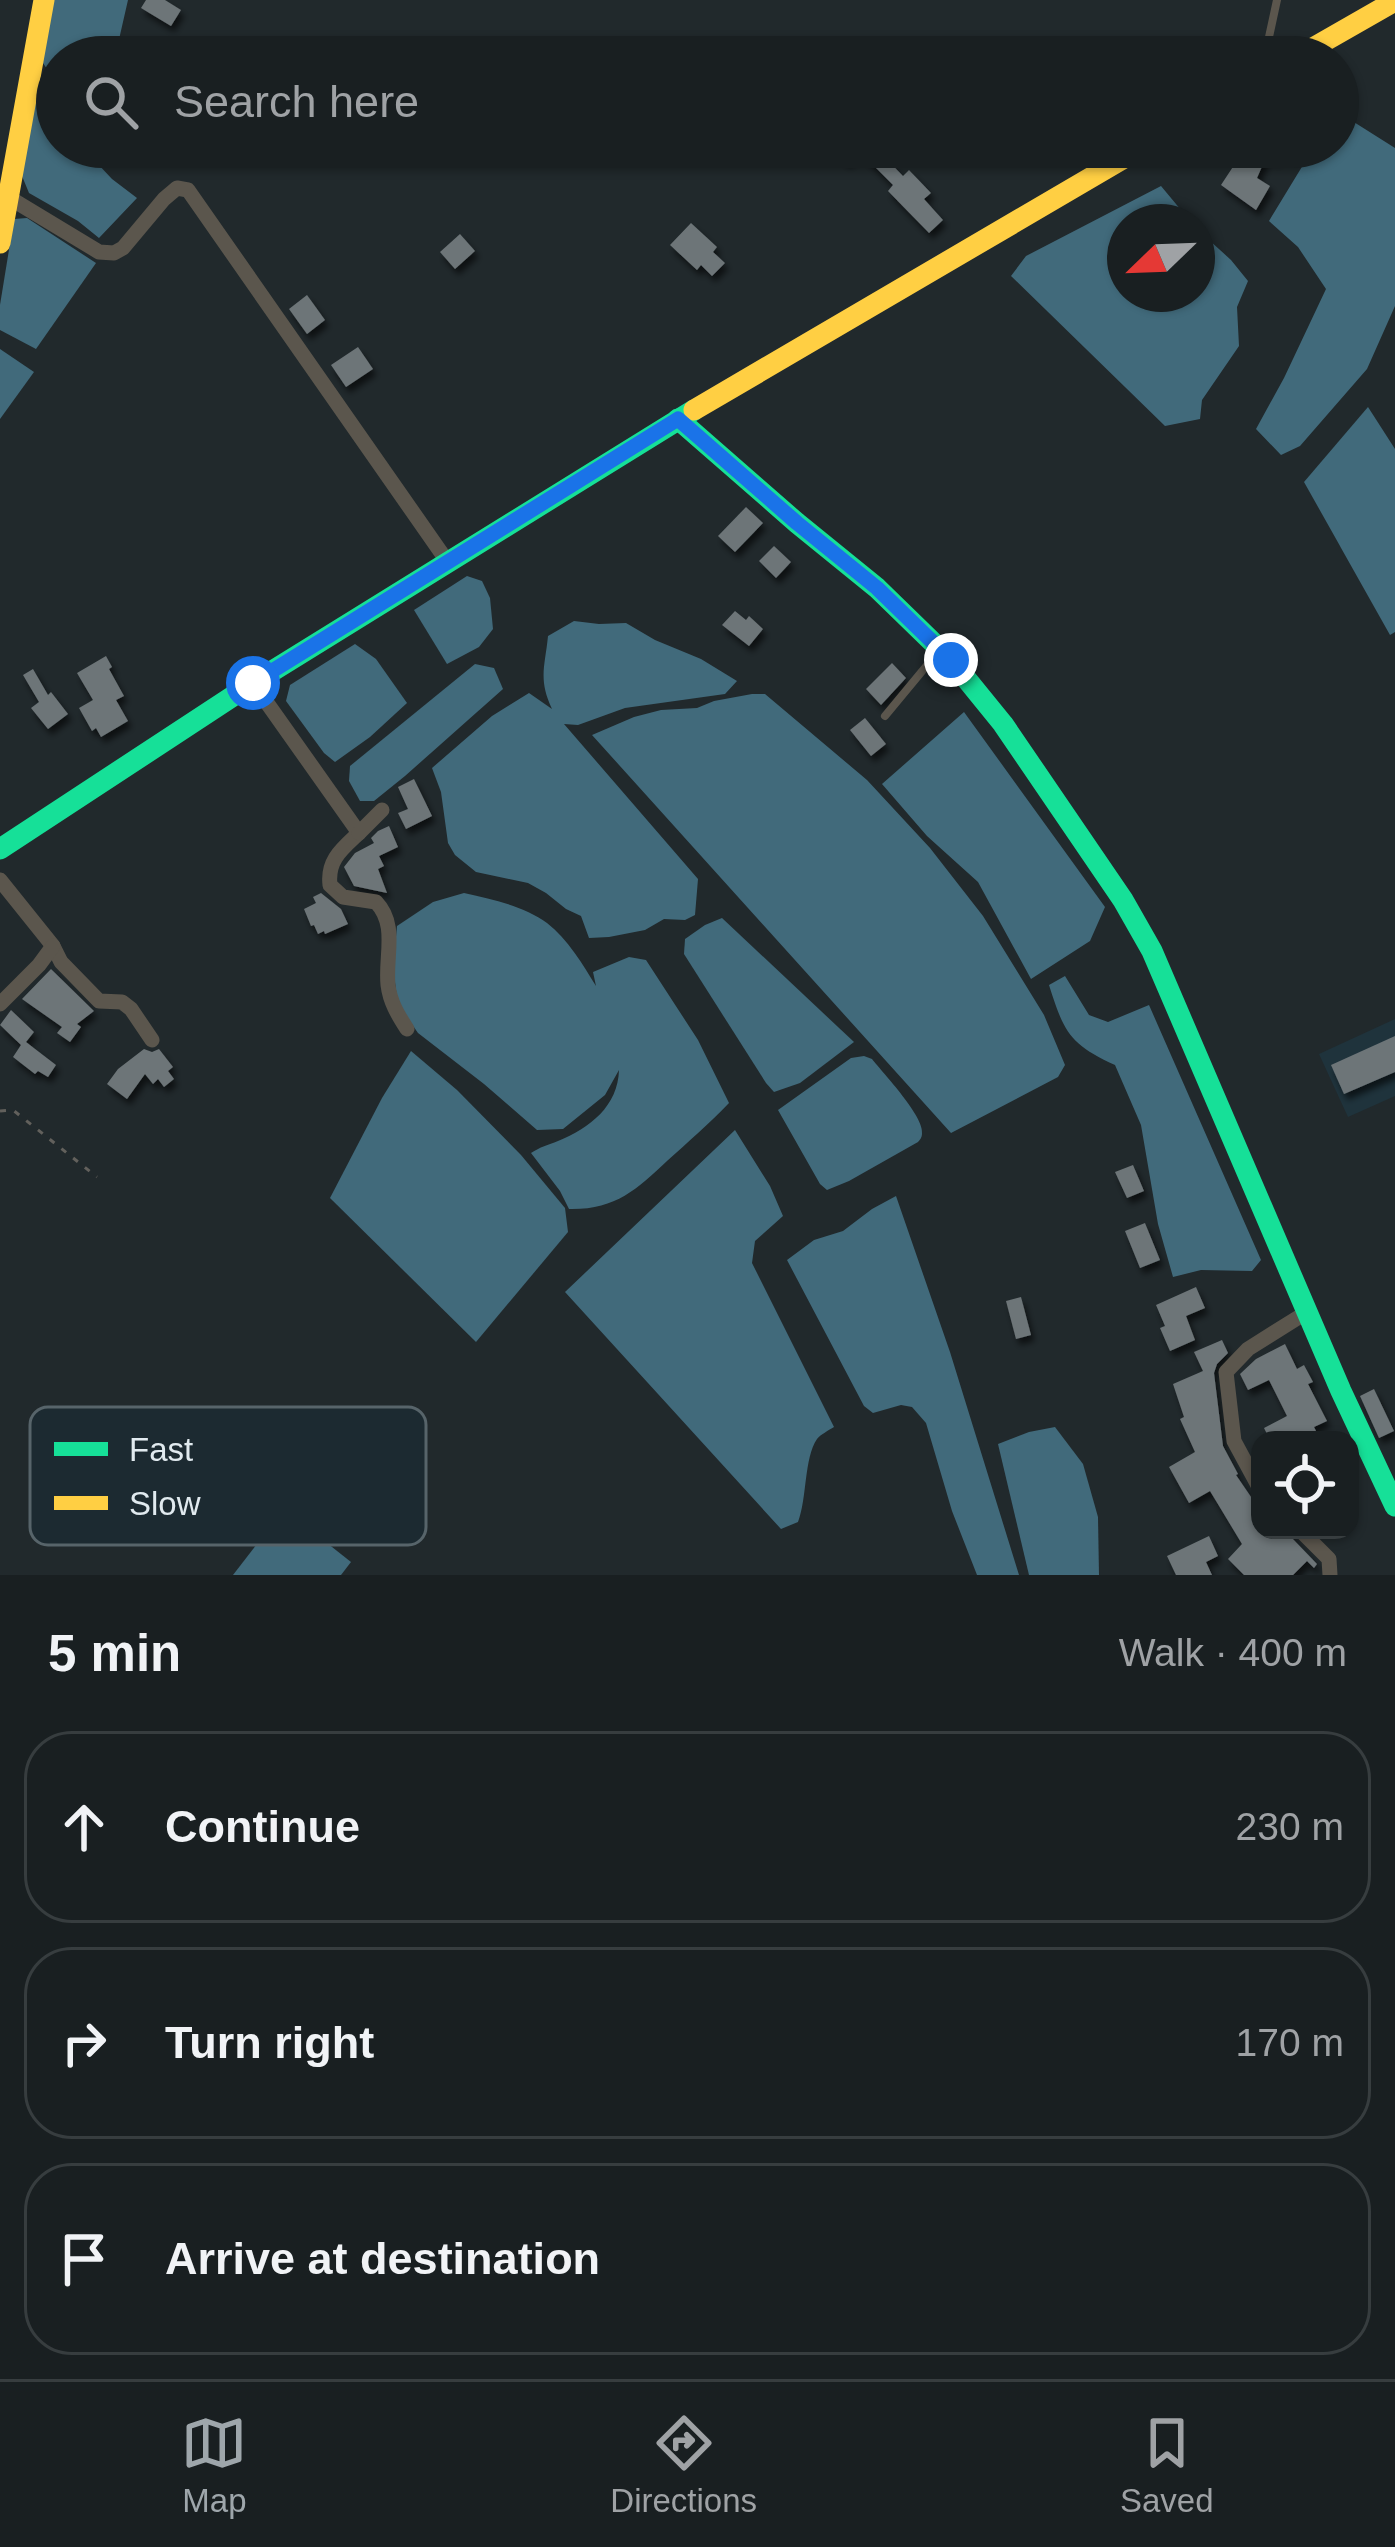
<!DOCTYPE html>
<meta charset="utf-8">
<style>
body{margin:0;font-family:Helvetica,sans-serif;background:#262c2e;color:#f1f3f6}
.controls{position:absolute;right:36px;bottom:36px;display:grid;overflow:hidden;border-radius:24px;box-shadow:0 3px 9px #0004}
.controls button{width:108px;height:108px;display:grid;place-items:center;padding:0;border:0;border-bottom:3px solid #373d3f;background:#191f21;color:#f1f3f6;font:60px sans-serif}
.compass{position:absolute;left:1107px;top:204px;width:108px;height:108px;border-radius:50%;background:#191f21;box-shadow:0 3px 9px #0004;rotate:247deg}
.stop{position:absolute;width:36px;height:36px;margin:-27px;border:9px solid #1a73e8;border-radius:50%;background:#fff}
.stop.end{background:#1a73e8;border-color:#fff;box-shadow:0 3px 12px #0008}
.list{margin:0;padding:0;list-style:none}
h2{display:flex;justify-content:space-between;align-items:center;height:156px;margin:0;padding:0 48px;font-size:51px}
h2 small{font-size:39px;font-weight:400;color:#9fa2a5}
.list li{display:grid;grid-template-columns:78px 1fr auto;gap:36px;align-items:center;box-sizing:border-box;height:192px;margin:0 24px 24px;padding:0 24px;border:3px solid #373d3f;border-radius:48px}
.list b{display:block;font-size:45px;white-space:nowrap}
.list em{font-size:39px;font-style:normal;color:#9fa2a5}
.icon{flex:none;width:66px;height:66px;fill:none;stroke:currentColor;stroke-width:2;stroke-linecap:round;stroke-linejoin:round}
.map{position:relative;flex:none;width:1395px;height:1575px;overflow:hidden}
.search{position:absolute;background:#191f21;box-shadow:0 3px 9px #0004;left:36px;right:36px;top:36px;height:132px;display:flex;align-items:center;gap:30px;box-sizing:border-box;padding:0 42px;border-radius:66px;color:#9fa2a5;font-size:45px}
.sheet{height:804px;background:#191f21}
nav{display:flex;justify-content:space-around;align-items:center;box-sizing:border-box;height:168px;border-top:3px solid #373d3f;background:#191f21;font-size:33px;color:#9fa2a5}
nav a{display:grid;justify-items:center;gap:6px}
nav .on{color:#9ea6ab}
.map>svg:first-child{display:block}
.built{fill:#1f333c}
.water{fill:#416a7b}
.building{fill:#6d7578;filter:url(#shadow)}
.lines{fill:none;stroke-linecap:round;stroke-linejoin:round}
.path{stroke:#62605c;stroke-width:3;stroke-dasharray:6 9;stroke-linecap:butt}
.lane{stroke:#5b564d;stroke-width:8}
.street{stroke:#5b564d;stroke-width:15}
.fast{stroke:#16e098;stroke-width:21}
.slow{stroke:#ffcf43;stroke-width:21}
.route{stroke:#1a73e8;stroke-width:15}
.key{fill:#1c2a31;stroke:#57646a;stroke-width:3}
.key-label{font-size:33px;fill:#e1eaef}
</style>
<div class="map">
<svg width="1395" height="1575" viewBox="0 0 1395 1575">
<defs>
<filter id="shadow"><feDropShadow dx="3.5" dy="6" stdDeviation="3" flood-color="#0009"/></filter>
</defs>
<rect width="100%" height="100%" fill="#21292c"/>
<path class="built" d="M1395 1019V1096L1348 1117 1319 1054Z"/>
<g class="water">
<path d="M47 0H128L115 57H57V84L37 54Z"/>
<path d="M37 89 57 108V147H82L112 179 137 198 99 238 78 221 29 193 22 176Z"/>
<path d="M1338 112 1395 148V306L1367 369 1300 446 1281 455 1256 429 1284 378 1326 289 1298 247 1269 221 1314 147H1338Z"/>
<path d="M1161 186 1191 222H1125V294H1197V229L1231 260 1248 281 1237 307 1239 346 1202 400 1200 419 1165 426 1011 276 1026 256Z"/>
<path d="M27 218 96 263 36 349 0 330V305L14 219Z"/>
<path d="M0 349 34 372 0 419Z"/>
<path d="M1368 407 1395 449V632L1390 635 1304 482Z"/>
<path d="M467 576 482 581 490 598 493 629 479 647 447 664 414 610Z"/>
<path d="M574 621 599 624 626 623 655 640 701 659 737 681 725 694 625 708 578 725 564 724 698 879 695 915 685 920 664 919 645 930 609 937 589 938 581 916 566 909 546 893 528 883 476 872 455 855 448 843 441 792 432 768 492 716 529 693 552 709C538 679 545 667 548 636Z"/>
<path d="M355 644 376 659 407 703 370 737 335 762 324 753 286 701 290 685Z"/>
<path d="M475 664 494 668 503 689 405 776 374 801H360L349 781 350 766Z"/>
<path d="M752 694H765L867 780 930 848 983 916 1044 1015 1065 1065 1058 1077 951 1133 592 735 634 717 661 710 697 708 714 701Z"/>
<path d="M964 712 1105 907 1090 941 1031 979 978 882 927 836 882 784Z"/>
<path d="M464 893C491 899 524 906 547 923 568 939 583 965 596 986L593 972 629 957 646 960 698 1040 729 1103C709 1124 688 1142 667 1161 636 1190 615 1210 569 1209L560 1191 531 1153C540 1147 548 1145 558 1141 590 1128 618 1106 619 1070L605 1095 563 1129 537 1130 484 1084 418 1033 398 1004 393 968 397 926 433 902Z"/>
<path d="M722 918 854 1042 800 1083 774 1092 766 1083 684 954 685 939 705 925Z"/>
<path d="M1065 976 1089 1015 1108 1022 1149 1005 1261 1260 1252 1271 1201 1270 1173 1277 1158 1224 1141 1125 1115 1065C1069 1044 1064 1032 1049 985Z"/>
<path d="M411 1051 457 1090 521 1155 565 1208 568 1232 476 1342 330 1198 382 1098Z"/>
<path d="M864 1056 872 1059C883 1073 925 1117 922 1134 922 1137 920 1140 918 1142L849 1181 827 1190 820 1184 778 1110 851 1058Z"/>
<path d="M735 1130 770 1186 783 1216 755 1241 752 1263 834 1427C829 1430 820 1435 817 1439 804 1458 807 1499 798 1522L781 1529 565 1292Z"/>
<path d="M896 1196 950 1352 1019 1575H977L952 1511 926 1423 912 1407 901 1405 873 1413 864 1406 787 1260 814 1240 843 1231 872 1209Z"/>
<path d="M1055 1427 1083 1464 1098 1517 1099 1575H1029L998 1444 1029 1432Z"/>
<path d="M284 1509 351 1562 341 1575H233Z"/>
</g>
<g class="building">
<path d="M146 0H165L181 10 171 26 141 8Z"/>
<path d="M832 147H875L903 176 909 170 931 193 924 199 943 220 929 233 888 191 893 185 859 151 847 162Z"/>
<path d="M1246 147H1282L1276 160 1267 155 1257 178 1270 186 1256 210 1221 185Z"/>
<path d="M691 223 717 247 713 252 725 263 712 276 701 265 697 270 670 245Z"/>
<path d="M460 234 475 251 455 269 440 252Z"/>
<path d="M307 295 325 320 307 334 289 309Z"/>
<path d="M358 347 373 369 346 387 331 365Z"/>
<path d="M746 507 763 523 735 552 718 536Z"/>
<path d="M774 546 791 562 776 578 759 561Z"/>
<path d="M735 611 746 620 749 616 763 629 749 646 722 625Z"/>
<path d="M106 656 112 667 109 669 124 696 116 700 128 721 101 737 96 728 92 731 79 708 93 700 77 673Z"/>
<path d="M892 663 906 678 881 705 866 689Z"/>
<path d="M33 669 48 695 51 692 68 714 48 729 31 708 39 702 23 675Z"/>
<path d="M865 718 886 744 871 756 850 730Z"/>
<path d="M414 779 432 816 406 829 398 813 408 809 398 787Z"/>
<path d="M389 826 398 847 379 856 384 866 378 869 387 893 354 886 344 867 355 853 374 843 371 838 378 831Z"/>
<path d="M321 893 341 909 348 924 325 934 324 931 318 934 314 925 311 926 304 909 316 903 313 897Z"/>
<path d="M51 969 94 1011 77 1024 81 1027 70 1042 57 1033 62 1027 22 999Z"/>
<path d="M11 1010 34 1032 26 1042 56 1065 48 1077 38 1071 35 1074 13 1057 21 1045 0 1025Z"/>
<path d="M1395 1036V1072L1344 1094 1331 1065Z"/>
<path d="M144 1049 152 1052 159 1049 173 1067 168 1071 174 1079 164 1087 158 1079 153 1084 145 1074 127 1099 107 1084 118 1069Z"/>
<path d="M1133 1165 1144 1191 1127 1198 1115 1172Z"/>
<path d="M1145 1223 1160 1260 1140 1268 1125 1231Z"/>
<path d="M1196 1287 1205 1308 1186 1316 1195 1340 1170 1351 1160 1328 1165 1326 1156 1305Z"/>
<path d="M1021 1297 1031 1335 1016 1339 1006 1301Z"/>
<path d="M1222 1340 1228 1353 1217 1364 1214 1373 1223 1446 1238 1474 1236 1475 1260 1510V1530H1288L1292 1538 1317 1564 1314 1568 1307 1561 1293 1575H1244L1228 1559 1242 1544 1210 1491 1189 1503 1169 1467 1195 1452 1180 1419 1184 1417 1173 1384 1203 1371 1194 1352Z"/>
<path d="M1285 1344 1297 1369 1304 1365 1313 1382 1308 1384 1327 1421 1314 1427 1316 1431 1297 1440H1270L1264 1428 1287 1416 1269 1380 1248 1390 1240 1374 1256 1359Z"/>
<path d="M1374 1389 1394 1431 1379 1438 1360 1396Z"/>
<path d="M1209 1536 1218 1556 1206 1562 1212 1575H1176L1167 1556Z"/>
</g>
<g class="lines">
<path class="path" d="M0 1111 13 1110 97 1177"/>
<g class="lane">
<path d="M1274 57 1269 37 1277 0"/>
<path d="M885 716 938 652"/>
</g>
<g class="street">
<path d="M8 197 99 252 114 253 123 248 164 199 177 188 188 190 447 561"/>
<path d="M253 683 359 833C342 849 327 860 330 885L343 897 376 902C398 925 385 956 388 985 390 1002 398 1015 407 1029"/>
<path d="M359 833 382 810"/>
<path d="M0 880 53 946 61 962 99 1001 122 1002 131 1009 152 1040"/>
<path d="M0 1004 39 965 53 946"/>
<path d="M1260 1489 1234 1441 1226 1372 1248 1349 1307 1312"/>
<path d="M1300 1530 1329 1559 1330 1575"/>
</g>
<g class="fast">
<path d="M678 419 797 523 877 588 951 660 1003 724 1123 900 1152 951 1341 1391 1395 1506"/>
<path d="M0 849 253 683 694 410"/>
</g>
<g class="slow">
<path d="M1297 57 1395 1"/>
<path d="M0 243 44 0"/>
<path d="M694 410 1143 147"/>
</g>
</g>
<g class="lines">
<path class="route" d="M253 683 678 419 797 523 877 588 951 660"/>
</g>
<rect x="30" y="1407" width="396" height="138" rx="18" class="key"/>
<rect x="54" y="1442" width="54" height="14" fill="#16e098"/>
<rect x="54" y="1496" width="54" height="14" fill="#ffcf43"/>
<g class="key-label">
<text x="129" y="1461">Fast</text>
<text x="129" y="1515">Slow</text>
</g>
</svg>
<div class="controls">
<button><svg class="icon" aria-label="locate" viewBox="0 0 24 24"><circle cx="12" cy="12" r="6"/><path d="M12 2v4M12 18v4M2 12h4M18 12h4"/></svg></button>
</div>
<svg class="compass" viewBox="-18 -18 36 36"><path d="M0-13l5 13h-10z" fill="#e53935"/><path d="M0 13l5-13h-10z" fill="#9fa2a5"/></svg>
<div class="stop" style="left:253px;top:683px"></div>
<div class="stop end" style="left:951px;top:660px"></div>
<div class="search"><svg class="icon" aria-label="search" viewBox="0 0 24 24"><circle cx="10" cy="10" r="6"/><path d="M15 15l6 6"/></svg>Search here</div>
</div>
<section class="sheet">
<h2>5 min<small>Walk · 400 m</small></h2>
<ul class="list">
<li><svg class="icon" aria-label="ahead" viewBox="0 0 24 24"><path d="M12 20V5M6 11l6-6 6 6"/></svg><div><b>Continue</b></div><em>230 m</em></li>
<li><svg class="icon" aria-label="right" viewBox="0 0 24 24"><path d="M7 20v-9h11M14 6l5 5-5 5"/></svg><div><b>Turn right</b></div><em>170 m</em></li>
<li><svg class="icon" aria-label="arrive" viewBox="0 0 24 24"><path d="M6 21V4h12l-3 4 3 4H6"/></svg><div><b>Arrive at destination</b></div></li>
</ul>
</section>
<nav>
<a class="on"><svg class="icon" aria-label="map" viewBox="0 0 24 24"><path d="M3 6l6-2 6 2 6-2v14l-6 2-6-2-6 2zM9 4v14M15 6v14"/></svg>Map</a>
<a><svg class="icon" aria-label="directions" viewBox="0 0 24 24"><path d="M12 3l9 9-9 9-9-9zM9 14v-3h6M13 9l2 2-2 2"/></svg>Directions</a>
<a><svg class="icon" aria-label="saved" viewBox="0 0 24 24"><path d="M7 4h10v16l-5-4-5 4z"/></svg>Saved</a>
</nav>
